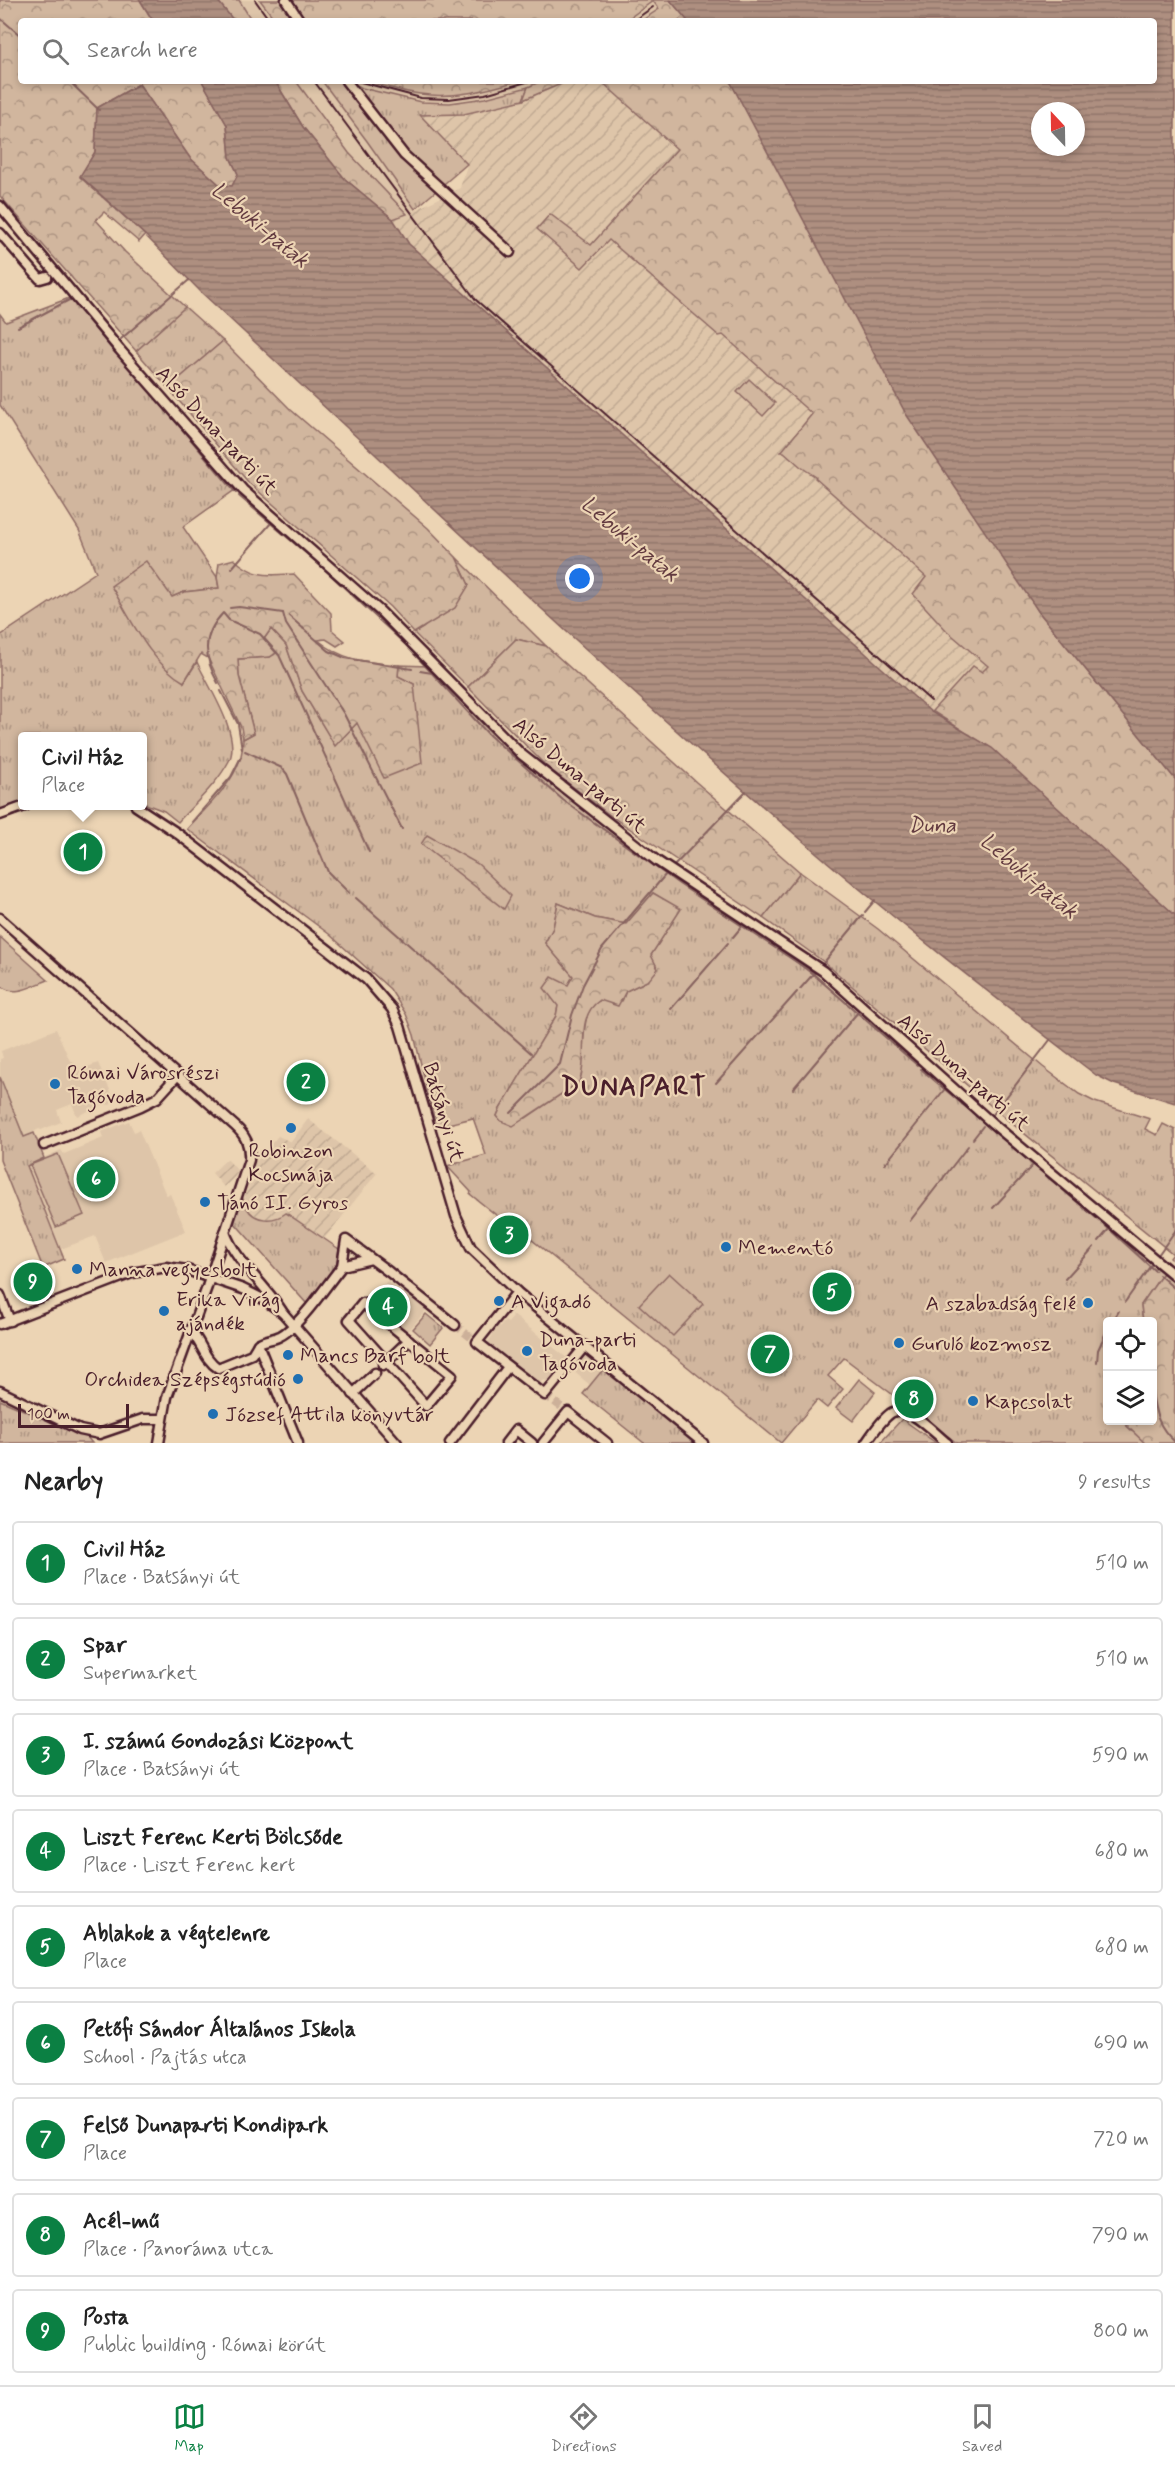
<!DOCTYPE html>
<meta charset="utf-8">
<style>
body{margin:0;font-family:Mynerve,sans-serif;background:#f6f6f6;color:#222}
.controls{position:absolute;right:18px;bottom:18px;display:grid;overflow:hidden;border-radius:6px;box-shadow:0 3px 9px #0003}
.controls button{width:54px;height:54px;display:grid;place-items:center;padding:0;border:0;border-bottom:2px solid #e0e0e0;background:#fff;color:#222;font:30px sans-serif}
.compass{position:absolute;left:1031px;top:102px;width:54px;height:54px;border-radius:50%;background:#fff;box-shadow:0 3px 9px #0003;rotate:338deg}
.scale{position:absolute;left:18px;bottom:15px;width:111px;box-sizing:border-box;padding-left:6px;border:3px solid #4a1f2b;border-top:0;font-size:16px;line-height:21px;white-space:nowrap;color:#4a1f2b;-webkit-text-stroke:4px #ecd4b4;paint-order:stroke}
.you{position:absolute;left:580px;top:579px;width:21px;height:21px;margin:-15px;border:4px solid #fff;border-radius:50%;background:#1a73e8;box-shadow:0 0 0 9px #1a73e833}
.badge{display:grid;place-items:center;width:39px;height:39px;border-radius:50%;background:#0b8043;color:#fff;font-size:20px;font-weight:700}
.pin{position:absolute;translate:-50% -50%;border:3px solid #fff;box-shadow:0 2px 6px #0006}
.popup{position:absolute;left:18px;top:732px;width:129px;height:78px;box-sizing:border-box;display:grid;place-content:center;border-radius:6px;background:#fff;filter:drop-shadow(0 2px 4px #0005);font-size:20px;white-space:nowrap;color:#767676}
.popup b{font-size:22px;color:#222}
.popup::after{content:'';position:absolute;left:50%;top:100%;margin-left:-12px;border:12px solid transparent;border-top-color:#fff}
.list{margin:0;padding:0;list-style:none}
h2{display:flex;justify-content:space-between;align-items:center;height:78px;margin:0;padding:0 24px;font-size:26px}
h2 small{font-size:20px;font-weight:400;color:#767676}
.list li{display:grid;grid-template-columns:39px 1fr auto;gap:18px;align-items:center;box-sizing:border-box;height:84px;margin:0 12px 12px;padding:0 12px;border:2px solid #e0e0e0;border-radius:6px}
.list b{display:block;font-size:22px;white-space:nowrap}
.list p{margin:0;font-size:20px;white-space:nowrap;color:#767676}
.list em{font-size:20px;font-style:normal;color:#767676}
.icon{flex:none;width:33px;height:33px;fill:none;stroke:currentColor;stroke-width:2;stroke-linecap:round;stroke-linejoin:round}
.map{position:relative;flex:none;width:1175px;height:1443px;overflow:hidden}
.search{position:absolute;background:#fff;box-shadow:0 3px 9px #0003;left:18px;right:18px;top:18px;height:66px;display:flex;align-items:center;gap:15px;box-sizing:border-box;padding:0 21px;border-radius:6px;color:#767676;font-size:22px}
.sheet{height:942px;background:#fff}
nav{display:flex;justify-content:space-around;align-items:center;box-sizing:border-box;height:84px;border-top:2px solid #e0e0e0;background:#fff;font-size:16px;color:#767676}
nav a{display:grid;justify-items:center;gap:3px}
nav .on{color:#0b8043}
.map>svg:first-child{display:block}
.built{fill:#dec5a9}
.industrial{fill:url(#industrial-furrows)}
.grass{fill:url(#grass-tufts);stroke:#8e6a64;stroke-width:1.5;fill-rule:evenodd}
.forest{fill:url(#forest-crowns);stroke:#8e6a64;stroke-width:1.5}
.pitch{fill:#d1b69e;stroke:#8e6a64;stroke-width:1.5}
.water{fill:url(#water-rules);stroke:#86625e;stroke-width:1.5;fill-rule:evenodd}
.lines{fill:none;stroke-linecap:round;stroke-linejoin:round}
.stream{stroke:#86625e;stroke-width:2}
.minor-tunnel{stroke:#ccb099;stroke-width:8;stroke-dasharray:8 4;stroke-linecap:butt}
.minor-casing{stroke:#4a1f2b;stroke-width:13}
.minor{stroke:#ecd4b4;stroke-width:8}
.rail{stroke:#4a1f2b;stroke-width:2}
.poi-dot{fill:#1f6fb2;stroke:#ecd4b4;stroke-width:2}
.labels{text-anchor:middle;stroke-width:4.5;stroke-linejoin:round;paint-order:stroke}
.street-label{font-size:21px;fill:#4a1f2b;stroke:#ecd4b4}
.poi-label{font-size:21px;fill:#4a1f2b;stroke:#ecd4b4;text-anchor:start}
.water-label{font-size:22px;font-style:italic;fill:#633b40;stroke:#ecd4b4}
.district-label{font-size:27px;font-weight:bold;letter-spacing:1.5px;fill:#4a1f2b;stroke:#ecd4b4}
</style>
<div class="map">
<svg width="1175" height="1443" viewBox="0 0 1175 1443">
<defs>
<pattern id="industrial-furrows" width="10" height="10" patternUnits="userSpaceOnUse" patternTransform="scale(1.5)"><rect width="10" height="10" fill="#dec5a9"/><path d="M-1 1l2-2M0 10L10 0M9 11l2-2" fill="none" stroke="#c0a992"/></pattern>
<pattern id="grass-tufts" width="24" height="20" patternUnits="userSpaceOnUse" patternTransform="scale(1.5)"><rect width="24" height="20" fill="#d1b69e"/><path d="M3 7l-1-3M5 7V3M7 7l1-3M15 17l-1-3M17 17v-4M19 17l1-3" fill="none" stroke="#ac9381"/></pattern>
<pattern id="forest-crowns" width="20" height="18" patternUnits="userSpaceOnUse" patternTransform="scale(1.5)"><rect width="20" height="18" fill="#d1b69e"/><path d="M2 6a3 3 0 1 1 6 0M12 15a3 3 0 1 1 6 0" fill="none" stroke="#ac9381"/></pattern>
<pattern id="water-rules" width="6" height="5" patternUnits="userSpaceOnUse" patternTransform="scale(1.5)"><rect width="6" height="5" fill="#ae8f80"/><path d="M0 2.5h6" fill="none" stroke="#907469"/></pattern>
</defs>
<rect width="100%" height="100%" fill="#ecd4b4"/>
<filter id="ink" filterUnits="userSpaceOnUse"><feTurbulence type="fractalNoise" baseFrequency=".0167" numOctaves="2"/><feDisplacementMap in="SourceGraphic" scale="12" xChannelSelector="R" yChannelSelector="G"/><feConvolveMatrix kernelMatrix="1 2 1 2 8 2 1 2 1" color-interpolation-filters="sRGB"/></filter>
<g filter="url(#ink)">
<g class="built">
<path d="M239 0H260L276 21H252Z"/>
<path d="M653 1 659 9 641 21H625Z"/>
<path d="M296 81H322L367 141 415 209 407 214 349 153Z"/>
<path d="M350 81H365L421 95H448L485 90 518 81H541L528 87 486 98 449 103 420 102 362 88Z"/>
<path d="M56 1029 70 1061H73L77 1071 98 1063 114 1099 110 1105 105 1104 77 1116 72 1104 57 1110 61 1122 41 1130 39 1129 24 1137 0 1077V1059L3 1058 1 1051Z"/>
<path d="M129 1121 134 1132 139 1130 166 1195 170 1194 186 1231 106 1263 95 1236 61 1249 27 1165 61 1150 64 1154 103 1138 101 1132Z"/>
<path d="M387 1281 397 1289 403 1290 427 1309 406 1334 368 1305Z"/>
<path d="M512 1314 568 1359 549 1382 544 1380 537 1385 487 1344 499 1325 500 1327 505 1321 508 1323 513 1317Z"/>
<path d="M586 1352 605 1367 590 1385 572 1370Z"/>
</g>
<g class="industrial">
<path d="M568 81H601L677 149 591 245 551 215 582 268 609 240 719 336 722 335 813 415 782 451 813 476 817 477 816 479 926 577 914 594 947 631 988 666 982 672 973 666 931 712 409 244 393 219 407 214 460 188 467 165 419 115 464 114 523 100Z"/>
<path d="M308 1119 377 1173 324 1239 286 1213 270 1220 257 1217 247 1208 244 1200 255 1163 278 1136 291 1142Z"/>
<path d="M227 1159 238 1171 235 1177 224 1187 212 1173Z"/>
</g>
<g class="grass">
<path d="M322 81H350L362 88 421 102 450 103 485 98 528 87 523 100 464 114 420 115 467 164 415 209 367 141Z"/>
<path d="M72 297 236 489 183 527 217 577 219 588 184 592 172 597 184 682 197 662C208 686 242 736 229 761 217 784 195 803 178 822L164 811 143 803V736H23V802L0 811V636L96 572 79 530 0 405V314L6 322Z"/>
<path d="M185 307 223 341 168 388 136 351Z"/>
<path d="M456 557 546 646 516 639 468 687 414 633 423 628 469 585Z"/>
<path d="M271 629 286 645 302 691 335 745 357 723 414 684 398 676 399 665 428 666 494 736 594 818 733 914 816 977 1163 1273 1141 1305 1143 1321 1108 1322V1420L1125 1421 1127 1426 1145 1443H957L844 1358 828 1376 843 1389 827 1408 817 1400 781 1443 526 1235 520 1241 518 1239 521 1235 470 1194 471 1192 447 1166 486 1155 473 1118 436 1127 414 1035 406 1014 390 989 329 934 187 829C210 803 244 776 243 739L254 733 239 676 238 659 270 657 276 653 264 639ZM653 893 680 910 651 955 649 980 626 991 622 1001C616 1001 604 999 599 1001 577 1009 587 1063 579 1082L526 1118 501 1121 497 1116 500 1109 556 1016 558 1006 573 976 545 943 553 928 558 903 595 918 626 924Z"/>
<path d="M800 872 878 929 1043 1067 1079 1094 1095 1102 1150 1119 1145 1129 1157 1135 1163 1124 1175 1130V1263L1170 1258 1173 1254 1004 1117 824 962 763 918Z"/>
<path d="M0 937 48 980C32 986 14 998 0 985Z"/>
<path d="M0 1077 24 1137 34 1133 44 1158 27 1166 64 1259 43 1268 0 1160Z"/>
<path d="M241 1194C243 1198 244 1203 247 1208 255 1222 274 1222 286 1213L339 1249 336 1267 307 1304 233 1221Z"/>
<path d="M426 1314 443 1328 430 1344 413 1329Z"/>
<path d="M605 1367 692 1439 694 1443H644L583 1394Z"/>
<path d="M0 1400 87 1437 92 1443H0Z"/>
<path d="M902 1419 936 1443H880Z"/>
</g>
<g class="forest">
<path d="M0 0H140L153 21H21V81H202L227 125 230 157 238 174 232 186 220 185 190 158 139 84 97 108 95 152 80 177 145 235 139 242 104 212 96 220 125 252 185 307 136 351 0 196Z"/>
<path d="M217 0H239L252 21H234Z"/>
<path d="M260 0H670L688 21H641L659 9 653 1 625 21H276Z"/>
<path d="M275 81H296L349 153 407 214 393 219 345 179 303 127Z"/>
<path d="M365 81H518C487 90 453 99 420 94 402 92 383 85 365 81Z"/>
<path d="M541 81H568L523 100 528 87Z"/>
<path d="M601 81H730L756 129 1038 611 1175 779V915L992 749 932 711 973 666 982 672 988 666 947 631 913 594 926 577 815 478 816 477 801 467 784 452H781L812 414 723 335 719 336 609 240 582 268 537 229 550 214 591 245 677 149Z"/>
<path d="M223 341 291 410 428 528 456 557 469 585 455 608 414 633 390 607 249 483 168 388Z"/>
<path d="M234 559C255 578 267 575 294 574L331 613 332 630 345 641 337 646 326 639 318 640C345 662 366 662 399 665L398 676 414 684 422 763 384 778 357 723 335 746 302 691 286 645 271 629 264 639 276 653 270 657 238 659 239 676 254 733 243 739 241 727 208 658 201 654 184 682C150 663 131 619 111 586L146 561 172 597 184 592 219 588 217 577 219 563Z"/>
<path d="M516 639 546 646 696 782 800 872 763 918 611 816 546 766 468 687Z"/>
<path d="M427 835 478 864 511 896 504 909 421 844Z"/>
<path d="M653 893 681 909 651 955 658 969 649 980 626 991 618 1006 600 1000C573 1018 590 1056 579 1082L513 1126 501 1121 497 1116 500 1109 556 1016 558 1006 544 988 552 977 568 985 573 976 545 943 553 928 558 903 595 918 626 924Z"/>
<path d="M1163 1273 1175 1284V1443H1145L1127 1426 1125 1421 1152 1420V1322L1143 1321 1141 1305Z"/>
</g>
<g class="pitch">
<path d="M749 379 775 403 763 416 737 392Z"/>
<path d="M58 1154 84 1215 56 1227 30 1165Z"/>
<path d="M669 1273 703 1304 673 1336 639 1305Z"/>
<path d="M859 1379 875 1392 853 1421 836 1408Z"/>
</g>
<g class="water">
<path d="M140 0H217L234 21H153Z"/>
<path d="M670 0H1175V779L1038 611 906 414 730 81H1154V21H688ZM1040 111H1076V147H1040Z"/>
<path d="M202 81H275L303 127 345 179 393 219 409 244 931 712 992 748 1175 915V1103L1114 1084 1096 1075C1000 1001 903 927 811 848 602 670 404 480 202 293L145 235 80 176 95 152 97 108 139 84 190 158 220 185 232 186 238 174 230 157 227 125Z"/>
</g>
<g class="lines">
<g class="stream">
<path d="M0 18 21 36"/>
<path d="M69 81 99 110"/>
<path d="M0 214 236 493"/>
<path d="M18 327 71 299"/>
<path d="M121 339 189 280"/>
<path d="M239 496 321 566 406 645 490 736 563 800 679 884 810 971 917 1065"/>
<path d="M232 568 271 523"/>
<path d="M230 608 239 607 283 613"/>
<path d="M283 613 286 624 344 714 402 829"/>
<path d="M289 616 329 651 345 658 412 669"/>
<path d="M420 671 432 673"/>
<path d="M218 683C204 658 201 636 223 613L229 620 260 634 279 655 369 852"/>
<path d="M221 691 238 724 242 749"/>
<path d="M245 751 282 768 287 774 328 872 349 893"/>
<path d="M192 822 231 777 241 757"/>
<path d="M672 868 746 791"/>
<path d="M356 898 531 1053"/>
<path d="M865 912 875 900"/>
<path d="M733 937 743 925"/>
<path d="M821 966 863 915"/>
<path d="M800 989 815 972"/>
<path d="M671 1009 728 943"/>
<path d="M921 1069 1109 1229 1155 1271"/>
<path d="M716 1083 797 992"/>
<path d="M793 1089 858 1012"/>
<path d="M511 1113 560 1064 572 1015 583 985 602 949 666 874"/>
<path d="M991 1117 1050 1040"/>
<path d="M973 1139 983 1126"/>
<path d="M885 1164 944 1090"/>
<path d="M993 1208 1032 1166"/>
<path d="M910 1221 968 1146"/>
<path d="M1099 1241 1109 1229"/>
<path d="M1159 1275 1175 1289"/>
<path d="M1065 1279 1094 1247"/>
<path d="M1125 1302 1175 1231"/>
<path d="M1112 1322 1119 1311"/>
<path d="M1097 1362 1098 1350 1108 1328"/>
<path d="M1152 1391C1155 1413 1158 1427 1175 1442"/>
</g>
<g class="minor-tunnel">
<path d="M455 1325 477 1342"/>
<path d="M545 1395 568 1412"/>
</g>
<g class="minor-casing">
<g id="minor">
<path d="M286 0 300 21"/>
<path d="M346 81 404 155 510 252"/>
<path d="M0 206 120 350 243 490 381 612 521 754 657 861 823 971 992 1123 1175 1276"/>
<path d="M0 233 40 279 47 277"/>
<path d="M136 806 177 833 366 979 392 1009 400 1026 456 1216 471 1248 517 1292 703 1443"/>
<path d="M0 815 25 806"/>
<path d="M0 918 235 1126C246 1136 250 1145 249 1160L207 1287 167 1397 159 1443"/>
<path d="M44 1145 141 1106 157 1098 177 1076"/>
<path d="M225 1232C235 1261 267 1286 283 1313L397 1443"/>
<path d="M371 1259 342 1266 346 1240 389 1272 455 1325"/>
<path d="M517 1292 477 1342 545 1395 585 1346"/>
<path d="M0 1295 10 1321"/>
<path d="M363 1303 452 1375 426 1406 349 1320Z"/>
<path d="M0 1324 132 1273 166 1267 187 1270 243 1289 263 1299 283 1313"/>
<path d="M190 1330C202 1343 204 1359 218 1368L252 1354 258 1344"/>
<path d="M383 1365 409 1340"/>
<path d="M0 1391 80 1430 99 1434 143 1419H162"/>
<path d="M353 1394 375 1373"/>
<path d="M298 1443 258 1344C265 1339 273 1340 280 1336 299 1327 328 1283 342 1266"/>
<path d="M450 1443 508 1367"/>
<path d="M506 1443 516 1430 532 1443"/>
<path d="M543 1443 568 1412 607 1443"/>
<path d="M866 1443C873 1433 881 1420 891 1413 907 1402 934 1433 947 1443"/>
</g>
</g>
<use href="#minor" class="minor"/>
<g class="rail">
<path d="M255 0 270 21"/>
<path d="M633 21 653 7"/>
<path d="M314 81 476 300 931 701"/>
<path d="M357 81 421 98 449 99 485 94 530 81"/>
</g>
</g>
</g>
<g class="poi-dot">
<circle cx="55" cy="1084" r="6"/>
<circle cx="291" cy="1128" r="6"/>
<circle cx="205" cy="1202" r="6"/>
<circle cx="726" cy="1247" r="6"/>
<circle cx="77" cy="1269" r="6"/>
<circle cx="499" cy="1301" r="6"/>
<circle cx="1088" cy="1303" r="6"/>
<circle cx="164" cy="1311" r="6"/>
<circle cx="899" cy="1343" r="6"/>
<circle cx="527" cy="1351" r="6"/>
<circle cx="288" cy="1355" r="6"/>
<circle cx="298" cy="1379" r="6"/>
<circle cx="973" cy="1401" r="6"/>
<circle cx="213" cy="1414" r="6"/>
</g>
<g class="labels">
<g class="street-label">
<text transform="translate(217 430) rotate(47)" y="7">Alsó Duna-parti út</text>
<text transform="translate(580 775) rotate(40)" y="7">Alsó Duna-parti út</text>
<text transform="translate(964 1072) rotate(41)" y="7">Alsó Duna-parti út</text>
<text transform="translate(444 1112) rotate(74)" y="7">Batsányi út</text>
</g>
<g class="poi-label">
<text x="67" y="1079">Római Városrészi<tspan x="67" dy="24">Tagóvoda</tspan></text>
<text x="291" y="1157" text-anchor="middle">Robinzon<tspan x="291" dy="24">Kocsmája</tspan></text>
<text x="217" y="1209">Tánó II. Gyros</text>
<text x="738" y="1254">Mementó</text>
<text x="89" y="1276">Manna vegyesbolt</text>
<text x="176" y="1306">Erika Virág<tspan x="176" dy="24">ajándék</tspan></text>
<text x="511" y="1308">A Vigadó</text>
<text x="1076" y="1310" text-anchor="end">A szabadság felé</text>
<text x="539" y="1346">Duna-parti<tspan x="539" dy="24">Tagóvoda</tspan></text>
<text x="911" y="1350">Guruló kozmosz</text>
<text x="300" y="1362">Mancs Barf bolt</text>
<text x="286" y="1386" text-anchor="end">Orchidea Szépségstúdió</text>
<text x="985" y="1408">Kapcsolat</text>
<text x="225" y="1421">József Attila könyvtár</text>
</g>
<g class="water-label">
<text transform="translate(261 224) rotate(40)" y="8">Lebuki-patak</text>
<text transform="translate(631 538) rotate(40)" y="8">Lebuki-patak</text>
<text x="932" y="832">Duna</text>
<text transform="translate(1030 875) rotate(40)" y="8">Lebuki-patak</text>
</g>
<g class="district-label">
<text x="634" y="1095">DUNAPART</text>
</g>
</g>
</svg>
<div class="controls">
<button><svg class="icon" aria-label="locate" viewBox="0 0 24 24"><circle cx="12" cy="12" r="6"/><path d="M12 2v4M12 18v4M2 12h4M18 12h4"/></svg></button>
<button><svg class="icon" aria-label="layers" viewBox="0 0 24 24"><path d="M12 4l9 5-9 5-9-5zM3 14l9 5 9-5"/></svg></button>
</div>
<svg class="compass" viewBox="-18 -18 36 36"><path d="M0-13l5 13h-10z" fill="#e53935"/><path d="M0 13l5-13h-10z" fill="#767676"/></svg>
<div class="scale">100 m</div>
<div class="you"></div>
<div class="pin badge" style="left:83px;top:852px">1</div>
<div class="popup"><b>Civil Ház</b>Place</div>
<div class="pin badge" style="left:306px;top:1082px">2</div>
<div class="pin badge" style="left:509px;top:1235px">3</div>
<div class="pin badge" style="left:388px;top:1307px">4</div>
<div class="pin badge" style="left:832px;top:1292px">5</div>
<div class="pin badge" style="left:96px;top:1179px">6</div>
<div class="pin badge" style="left:770px;top:1354px">7</div>
<div class="pin badge" style="left:914px;top:1399px">8</div>
<div class="pin badge" style="left:33px;top:1282px">9</div>
<div class="search"><svg class="icon" aria-label="search" viewBox="0 0 24 24"><circle cx="10" cy="10" r="6"/><path d="M15 15l6 6"/></svg>Search here</div>
</div>
<section class="sheet">
<h2>Nearby<small>9 results</small></h2>
<ul class="list">
<li><span class="badge">1</span><div><b>Civil Ház</b><p>Place · Batsányi út</p></div><em>510 m</em></li>
<li><span class="badge">2</span><div><b>Spar</b><p>Supermarket</p></div><em>510 m</em></li>
<li><span class="badge">3</span><div><b>I. számú Gondozási Központ</b><p>Place · Batsányi út</p></div><em>590 m</em></li>
<li><span class="badge">4</span><div><b>Liszt Ferenc Kerti Bölcsőde</b><p>Place · Liszt Ferenc kert</p></div><em>680 m</em></li>
<li><span class="badge">5</span><div><b>Ablakok a végtelenre</b><p>Place</p></div><em>680 m</em></li>
<li><span class="badge">6</span><div><b>Petőfi Sándor Általános Iskola</b><p>School · Pajtás utca</p></div><em>690 m</em></li>
<li><span class="badge">7</span><div><b>Felső Dunaparti Kondipark</b><p>Place</p></div><em>720 m</em></li>
<li><span class="badge">8</span><div><b>Acél-mű</b><p>Place · Panoráma utca</p></div><em>790 m</em></li>
<li><span class="badge">9</span><div><b>Posta</b><p>Public building · Római körút</p></div><em>800 m</em></li>
</ul>
</section>
<nav>
<a class="on"><svg class="icon" aria-label="map" viewBox="0 0 24 24"><path d="M3 6l6-2 6 2 6-2v14l-6 2-6-2-6 2zM9 4v14M15 6v14"/></svg>Map</a>
<a><svg class="icon" aria-label="directions" viewBox="0 0 24 24"><path d="M12 3l9 9-9 9-9-9zM9 14v-3h6M13 9l2 2-2 2"/></svg>Directions</a>
<a><svg class="icon" aria-label="saved" viewBox="0 0 24 24"><path d="M7 4h10v16l-5-4-5 4z"/></svg>Saved</a>
</nav>
